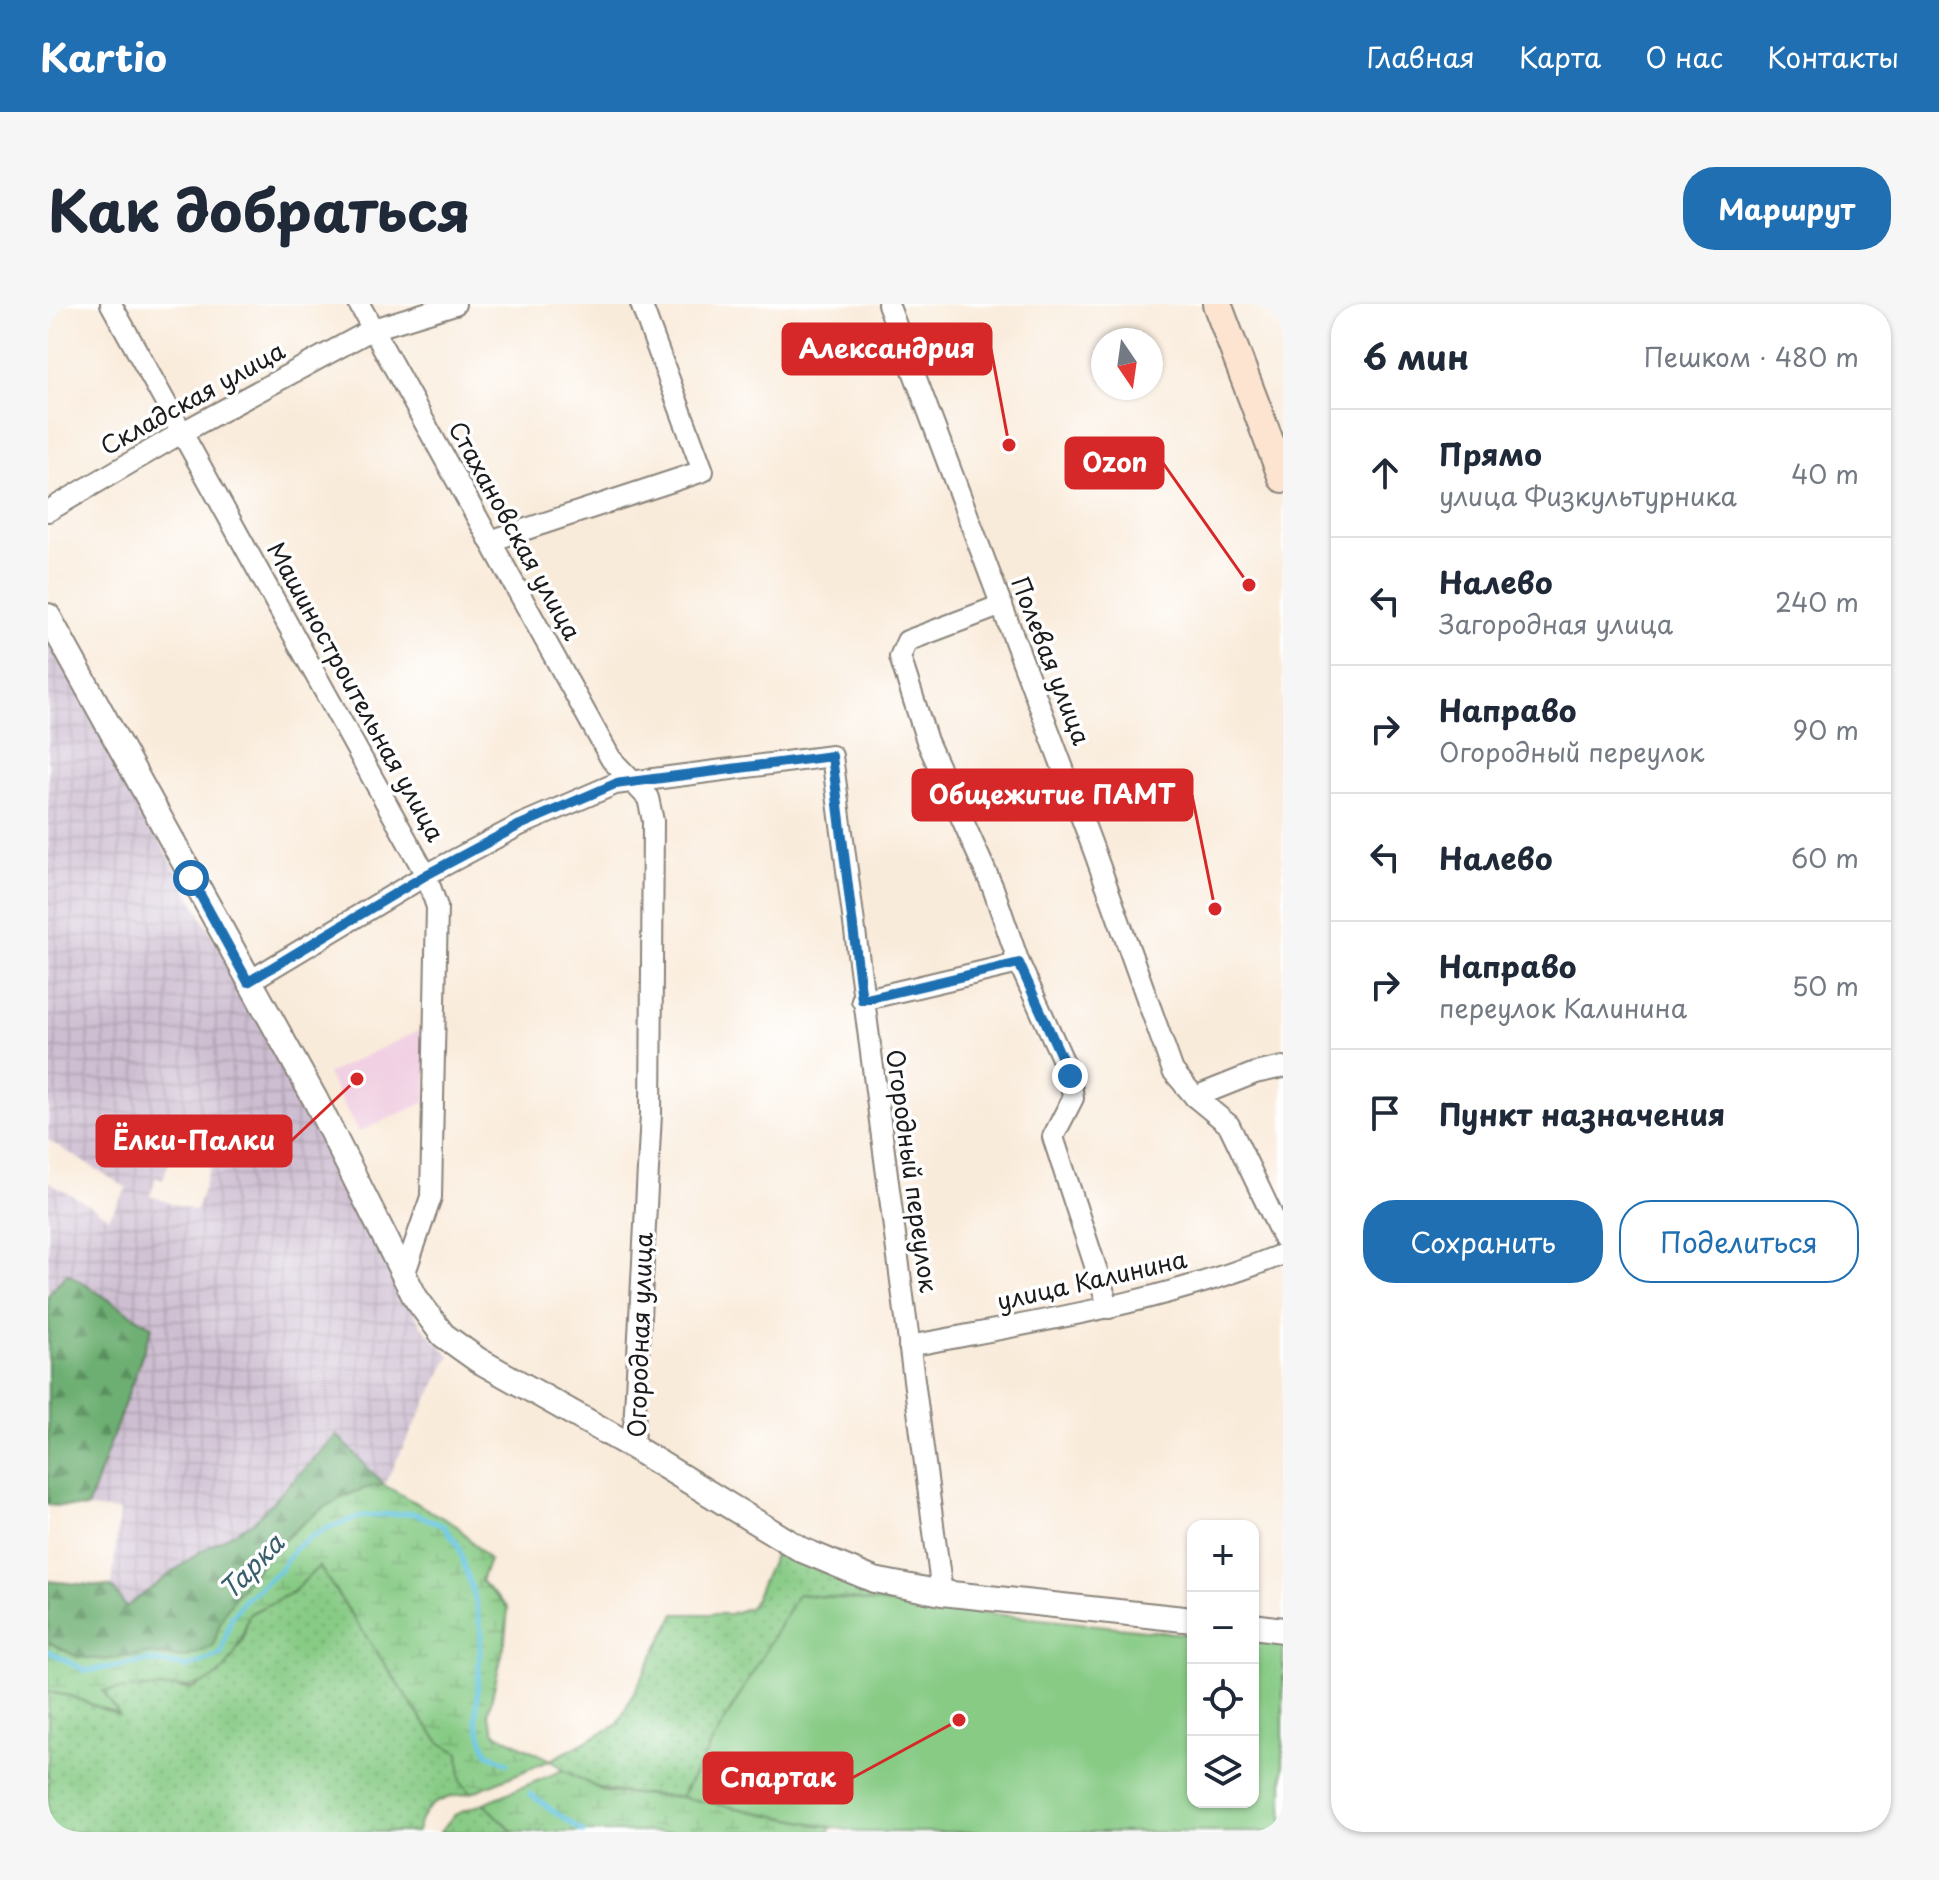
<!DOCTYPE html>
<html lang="ru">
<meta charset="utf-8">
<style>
body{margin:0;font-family:"Playpen Sans",sans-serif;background:#f6f6f7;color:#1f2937}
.controls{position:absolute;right:24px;bottom:24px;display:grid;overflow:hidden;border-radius:16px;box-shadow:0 2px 6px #0004}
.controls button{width:72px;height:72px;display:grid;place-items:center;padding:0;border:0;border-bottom:2px solid #e0e1e3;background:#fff;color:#1f2937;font:40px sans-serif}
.compass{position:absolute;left:1043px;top:24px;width:72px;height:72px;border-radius:50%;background:#fff;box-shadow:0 2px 6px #0004;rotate:167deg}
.stop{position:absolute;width:24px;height:24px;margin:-18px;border:6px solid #1f6fb2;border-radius:50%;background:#fff}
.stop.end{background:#1f6fb2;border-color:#fff;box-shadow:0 2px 8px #0008}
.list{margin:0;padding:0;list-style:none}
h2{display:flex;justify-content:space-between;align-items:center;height:104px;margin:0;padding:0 32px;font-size:34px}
h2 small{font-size:26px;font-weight:400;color:#747a83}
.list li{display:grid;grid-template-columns:52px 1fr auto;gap:24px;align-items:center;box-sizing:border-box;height:128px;padding:0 32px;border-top:2px solid #e0e1e3}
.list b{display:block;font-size:30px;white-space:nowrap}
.list p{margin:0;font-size:26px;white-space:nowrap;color:#747a83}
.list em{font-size:26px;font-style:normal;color:#747a83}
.actions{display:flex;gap:16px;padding:24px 32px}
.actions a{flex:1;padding:18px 0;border:2px solid #1f6fb2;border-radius:32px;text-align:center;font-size:28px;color:#1f6fb2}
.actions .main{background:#1f6fb2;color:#fff}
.icon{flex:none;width:44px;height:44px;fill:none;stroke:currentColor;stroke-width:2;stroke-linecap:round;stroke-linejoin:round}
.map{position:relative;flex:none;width:1235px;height:1528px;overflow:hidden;border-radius:32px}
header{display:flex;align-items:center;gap:48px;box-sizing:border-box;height:112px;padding:0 40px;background:#1f6fb2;color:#fff}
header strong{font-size:38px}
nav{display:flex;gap:44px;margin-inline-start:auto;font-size:28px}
.intro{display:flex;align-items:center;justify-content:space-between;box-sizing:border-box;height:192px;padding:0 48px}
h1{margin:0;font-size:56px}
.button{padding:20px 36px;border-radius:32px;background:#1f6fb2;color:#fff;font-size:28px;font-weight:700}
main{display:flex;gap:48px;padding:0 48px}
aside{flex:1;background:#fff;border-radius:32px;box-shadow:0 2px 6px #0004}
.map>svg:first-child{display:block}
.built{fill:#f1d0e3}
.industrial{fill:url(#industrial-grid);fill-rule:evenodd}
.grass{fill:url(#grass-dots);stroke:#527450;stroke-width:2}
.forest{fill:url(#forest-firs);stroke:#446647;stroke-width:2}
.wetland{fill:url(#wetland-marsh);stroke:#527450;stroke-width:2}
.pitch{fill:#87cb85;stroke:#527450;stroke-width:2}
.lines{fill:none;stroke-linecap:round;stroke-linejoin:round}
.stream{stroke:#63c4e1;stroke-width:5}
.minor-casing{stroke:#8a847b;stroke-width:24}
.tertiary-casing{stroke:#8a847b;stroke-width:28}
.secondary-casing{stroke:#8a847b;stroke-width:32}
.minor{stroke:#fff;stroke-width:20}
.tertiary{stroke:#fff;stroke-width:24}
.secondary{stroke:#fde4d0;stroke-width:28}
.route{stroke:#1f6fb2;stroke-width:10}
.labels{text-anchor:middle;stroke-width:7;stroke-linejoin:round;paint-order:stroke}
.street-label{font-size:24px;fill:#1c1c1c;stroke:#fff}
.water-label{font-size:26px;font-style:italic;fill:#385f6b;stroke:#fff}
.leader{fill:none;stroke:#d62828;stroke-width:3}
.callout-dot{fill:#d62828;stroke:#fff;stroke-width:3}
.callout{fill:#d62828;stroke:#d62828;stroke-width:3}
.callout-label{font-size:26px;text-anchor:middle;font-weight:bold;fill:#fff}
</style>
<header>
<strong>Kartio</strong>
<nav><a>Главная</a><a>Карта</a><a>О нас</a><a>Контакты</a></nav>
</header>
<div class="intro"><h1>Как добраться</h1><a class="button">Маршрут</a></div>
<main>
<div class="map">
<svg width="1235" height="1528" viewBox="0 0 1235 1528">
<defs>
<pattern id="industrial-grid" width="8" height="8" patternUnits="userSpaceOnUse" patternTransform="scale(2)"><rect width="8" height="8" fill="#cebed1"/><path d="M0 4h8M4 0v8" fill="none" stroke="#b0a3b3"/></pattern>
<pattern id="grass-dots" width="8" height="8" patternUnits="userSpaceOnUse" patternTransform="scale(2)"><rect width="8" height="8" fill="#87cb85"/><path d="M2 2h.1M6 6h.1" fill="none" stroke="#74ae72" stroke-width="1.8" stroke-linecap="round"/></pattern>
<pattern id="forest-firs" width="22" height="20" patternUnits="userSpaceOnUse" patternTransform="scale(2)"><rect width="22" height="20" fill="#6daf72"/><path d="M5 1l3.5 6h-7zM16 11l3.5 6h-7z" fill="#598e5d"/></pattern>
<pattern id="wetland-marsh" width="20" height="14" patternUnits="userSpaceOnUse" patternTransform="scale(2)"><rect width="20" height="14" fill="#87cb85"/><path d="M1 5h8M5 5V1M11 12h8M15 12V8" fill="none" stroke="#74ae72"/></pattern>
</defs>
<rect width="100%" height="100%" fill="#fff"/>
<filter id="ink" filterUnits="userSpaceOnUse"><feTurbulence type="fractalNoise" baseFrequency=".0125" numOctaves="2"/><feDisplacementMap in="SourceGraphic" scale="16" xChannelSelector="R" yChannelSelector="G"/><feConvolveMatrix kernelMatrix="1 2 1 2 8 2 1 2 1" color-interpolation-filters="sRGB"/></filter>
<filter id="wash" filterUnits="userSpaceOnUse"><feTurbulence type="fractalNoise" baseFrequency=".006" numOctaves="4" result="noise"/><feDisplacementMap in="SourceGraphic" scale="32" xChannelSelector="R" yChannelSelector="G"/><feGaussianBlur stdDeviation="1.8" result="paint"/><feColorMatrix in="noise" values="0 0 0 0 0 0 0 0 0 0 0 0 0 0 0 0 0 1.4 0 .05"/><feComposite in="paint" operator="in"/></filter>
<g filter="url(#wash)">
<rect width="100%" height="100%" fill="#f9ebda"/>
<path class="built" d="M380 722 378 798 310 828 279 770Z"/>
<path class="industrial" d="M0 335 259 802 323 933 374 1022 402 1052 336 1181 288 1131 205 1218 150 1249 77 1304 64 1283 71 1207 39 1204 60 1144 19 969 0 991V877L61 913 79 884 0 836ZM123 851 162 863 148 907 102 892 108 873 115 875Z"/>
<g class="grass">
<path d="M730 1243 930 1309 750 1290 633 1493C579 1487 548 1496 503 1456L569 1421 627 1310H682L703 1303Z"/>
<path d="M271 1262 377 1420 393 1439 411 1449 413 1478 423 1489C395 1494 376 1497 369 1528H0V1388L22 1392 70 1411 55 1387 98 1382 146 1385 194 1339 201 1310 245 1288Z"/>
<path d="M436 1499 465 1528H392L406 1511Z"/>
</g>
<g class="forest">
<path d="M19 969 104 1023 39 1204 0 1201V991Z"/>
<path d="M289 1131 336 1181C274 1187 209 1256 177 1308 171 1318 169 1332 165 1343L136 1354 97 1350 58 1356 29 1353 0 1338V1277L64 1283 78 1303 150 1249 205 1218Z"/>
</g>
<g class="wetland">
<path d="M336 1181 409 1222 441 1256 433 1277 460 1304 457 1337 440 1410 447 1429 503 1456 423 1489 413 1478 411 1449 393 1439 377 1420 271 1262 245 1288 201 1310C175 1409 136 1376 55 1387L71 1411 22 1392 0 1388V1338L29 1353 58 1356 98 1350 136 1354 165 1343C169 1332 171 1318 177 1308 209 1257 274 1187 336 1181Z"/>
<path d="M515 1466 557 1488 633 1493 783 1523 782 1528H465L436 1499Z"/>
</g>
<path class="pitch" d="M750 1290 1145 1331V1498H1205V1337L1235 1340V1528H810L633 1493Z"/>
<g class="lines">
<g class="stream">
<path d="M0 1347 38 1367 101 1357 140 1363 173 1350 183 1314 197 1295 231 1267 248 1243 279 1224 314 1212 365 1209 396 1222 410 1241 427 1295 433 1326 428 1416 439 1449 460 1459"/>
<path d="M482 1490 535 1528"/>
</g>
</g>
</g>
<g filter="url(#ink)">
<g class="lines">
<g class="minor-casing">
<g id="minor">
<path d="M63 0 378 571 389 603 383 893 356 971"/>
<path d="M311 0 563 455 600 494 605 517 603 810 585 1143"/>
<path d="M840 0 1045 544 1125 767 1147 793 1181 821 1235 934"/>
<path d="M0 207 133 129 325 25 407 0"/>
<path d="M442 237 655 167 593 0"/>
<path d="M954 301 859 337 852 353 879 437 945 584 971 659 1022 772 1025 794 1005 833 1061 1004"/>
<path d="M200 678 378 571 472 521 567 480 784 452 894 1289"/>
<path d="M814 696 971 659"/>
<path d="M1147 793 1207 769 1235 763"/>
<path d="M861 1042C987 1018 1115 999 1235 950"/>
</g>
</g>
<g class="tertiary-casing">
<g id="tertiary">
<path d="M0 312 267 795 367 993 395 1031 430 1056 585 1143 754 1246 826 1276 894 1289 1145 1316"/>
<path d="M1205 1322 1235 1326"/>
</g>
</g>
<g class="secondary-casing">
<path id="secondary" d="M1169 0 1235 174"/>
</g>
<use href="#minor" class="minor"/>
<use href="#tertiary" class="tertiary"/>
<use href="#secondary" class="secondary"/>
</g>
</g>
<g class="lines" filter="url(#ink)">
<path class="route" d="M143 574 200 678 378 571 472 521 567 480 784 452 814 696 971 659 1022 772"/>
</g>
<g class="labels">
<g class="street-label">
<text transform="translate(145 95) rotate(-29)" y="8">Складская улица</text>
<text transform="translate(466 227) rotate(61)" y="8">Стахановская улица</text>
<text transform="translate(1002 357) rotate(69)" y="8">Полевая улица</text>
<text transform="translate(307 388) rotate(61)" y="8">Машиностроительная улица</text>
<text transform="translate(863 867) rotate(82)" y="8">Огородный переулок</text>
<text transform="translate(1044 977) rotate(-13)" y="8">улица Калинина</text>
<text transform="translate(593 1031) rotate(-88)" y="8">Огородная улица</text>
</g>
<g class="water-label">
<text transform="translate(204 1263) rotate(-46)" y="9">Тарка</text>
</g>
</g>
<path class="leader" d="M961 141L943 45M1201 281L1115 159M1167 605L1144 491M309 775L243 837M911 1416L804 1474"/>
<g class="callout-dot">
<circle cx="961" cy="141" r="8"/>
<circle cx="1201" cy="281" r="8"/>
<circle cx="1167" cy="605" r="8"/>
<circle cx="309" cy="775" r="8"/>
<circle cx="911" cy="1416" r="8"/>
</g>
<g class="callout">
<rect x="735" y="20" width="208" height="50" rx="8"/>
<rect x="1018" y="134" width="97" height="50" rx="8"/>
<rect x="865" y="466" width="279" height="50" rx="8"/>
<rect x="49" y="812" width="194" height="50" rx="8"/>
<rect x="656" y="1449" width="148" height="50" rx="8"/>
</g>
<g class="callout-label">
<text x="839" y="54">Александрия</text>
<text x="1067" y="168">Ozon</text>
<text x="1004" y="500">Общежитие ПАМТ</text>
<text x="146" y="846">Ёлки-Палки</text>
<text x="730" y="1483">Спартак</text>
</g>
</svg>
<div class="controls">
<button>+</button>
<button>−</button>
<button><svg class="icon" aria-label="locate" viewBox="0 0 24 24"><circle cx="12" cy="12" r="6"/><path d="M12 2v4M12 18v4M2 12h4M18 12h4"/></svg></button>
<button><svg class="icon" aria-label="layers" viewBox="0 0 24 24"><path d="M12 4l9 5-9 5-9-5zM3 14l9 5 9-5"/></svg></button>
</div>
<svg class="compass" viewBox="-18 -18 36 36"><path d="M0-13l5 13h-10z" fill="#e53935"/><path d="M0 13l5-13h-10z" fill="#747a83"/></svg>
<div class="stop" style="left:143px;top:574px"></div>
<div class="stop end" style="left:1022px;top:772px"></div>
</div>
<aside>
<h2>6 мин<small>Пешком · 480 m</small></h2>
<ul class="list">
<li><svg class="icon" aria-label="ahead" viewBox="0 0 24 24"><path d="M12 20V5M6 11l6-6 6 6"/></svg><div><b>Прямо</b><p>улица Физкультурника</p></div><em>40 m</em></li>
<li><svg class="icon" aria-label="left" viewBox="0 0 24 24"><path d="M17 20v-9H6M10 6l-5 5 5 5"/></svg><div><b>Налево</b><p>Загородная улица</p></div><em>240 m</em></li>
<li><svg class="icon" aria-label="right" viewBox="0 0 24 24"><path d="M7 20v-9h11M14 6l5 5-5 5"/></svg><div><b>Направо</b><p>Огородный переулок</p></div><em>90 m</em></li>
<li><svg class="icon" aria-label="left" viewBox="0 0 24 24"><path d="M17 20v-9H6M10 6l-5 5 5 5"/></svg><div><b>Налево</b></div><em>60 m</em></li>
<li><svg class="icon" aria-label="right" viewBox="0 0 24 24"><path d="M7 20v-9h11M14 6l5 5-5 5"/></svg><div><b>Направо</b><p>переулок Калинина</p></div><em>50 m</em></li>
<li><svg class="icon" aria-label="arrive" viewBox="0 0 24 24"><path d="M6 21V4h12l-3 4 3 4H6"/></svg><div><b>Пункт назначения</b></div></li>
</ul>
<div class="actions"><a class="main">Сохранить</a><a>Поделиться</a></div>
</aside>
</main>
